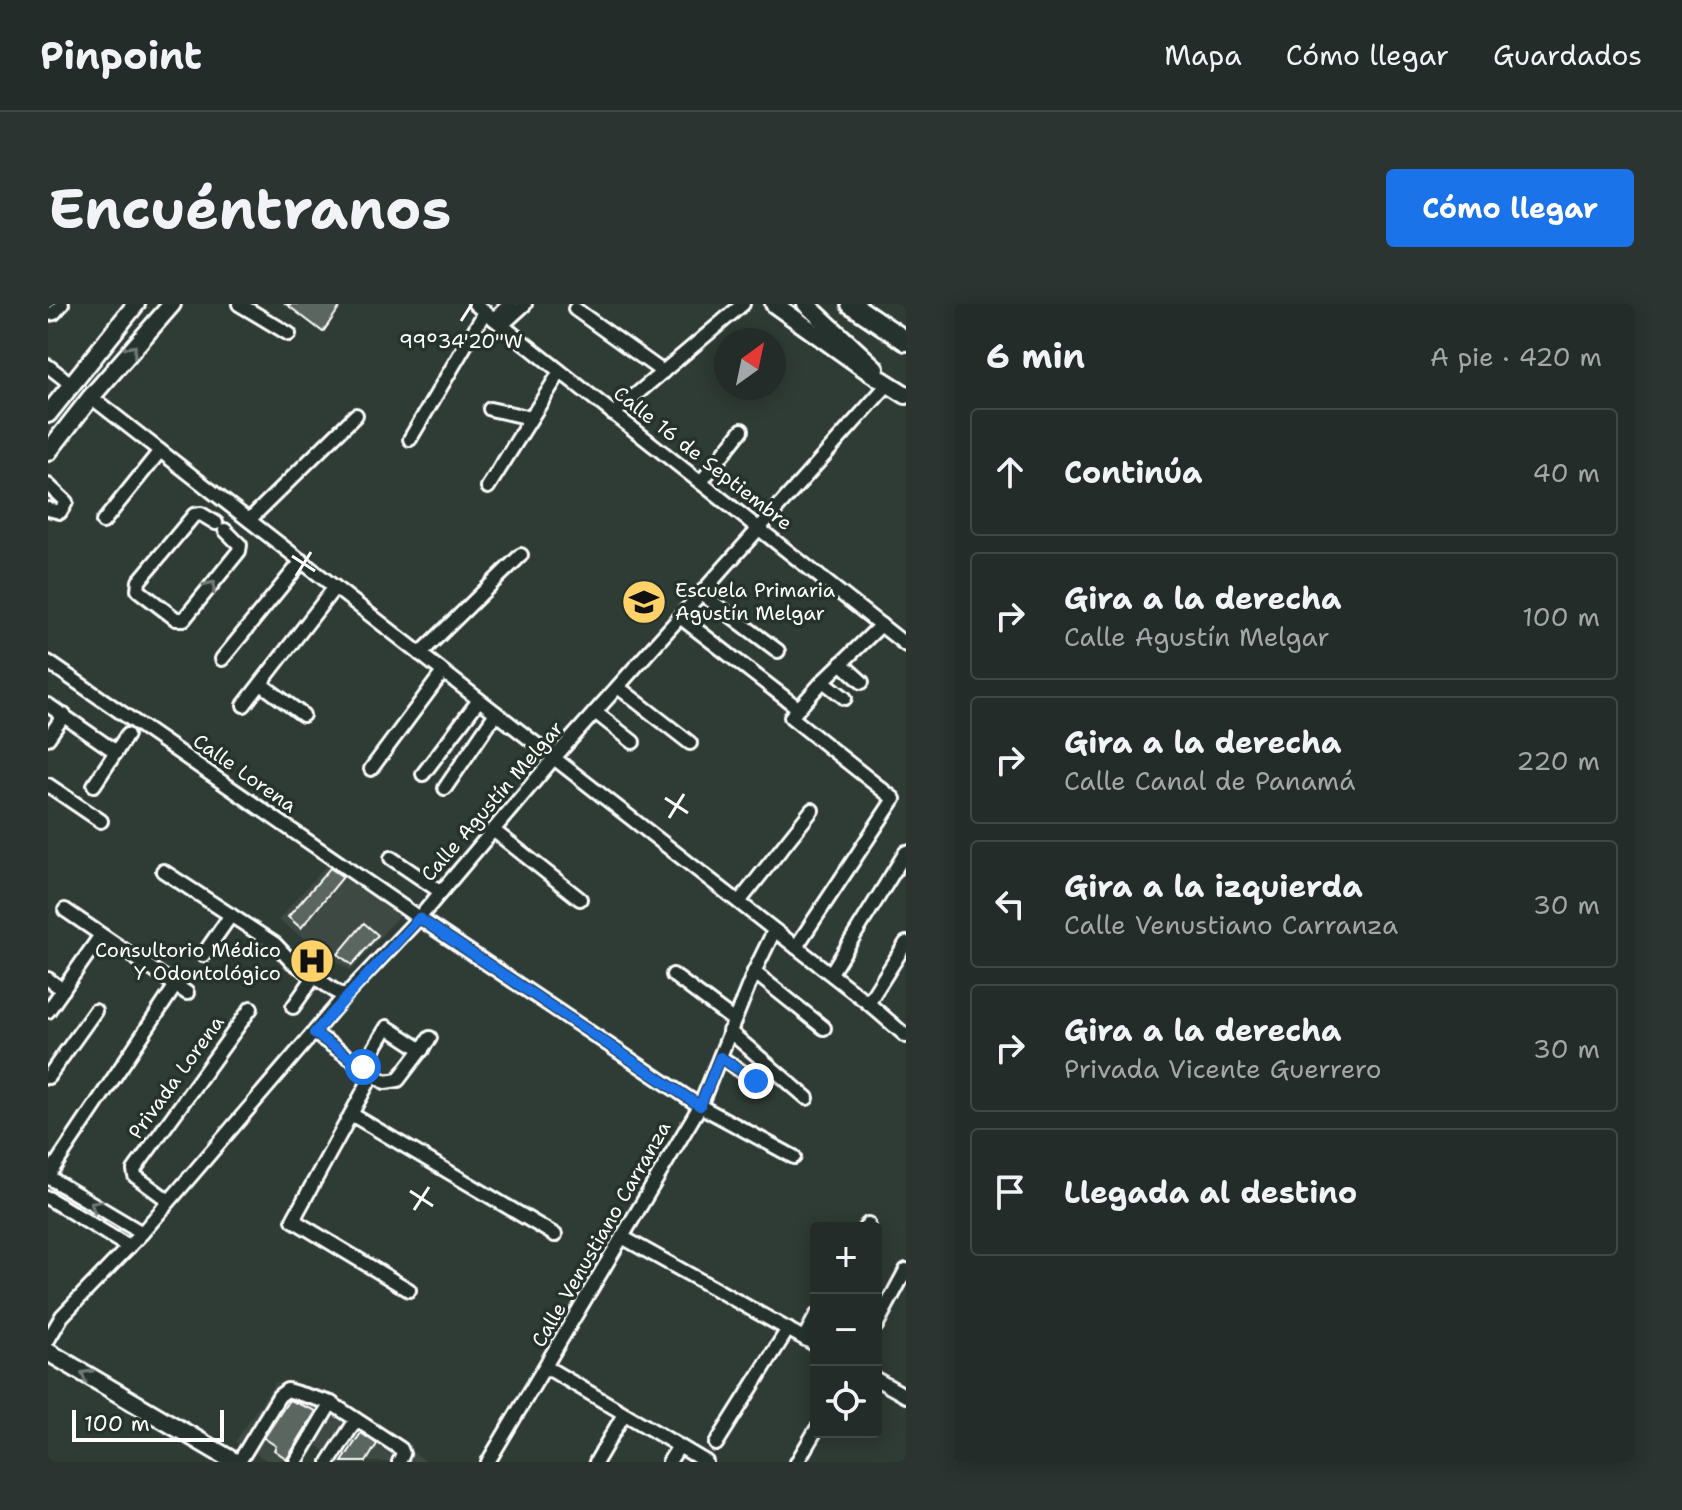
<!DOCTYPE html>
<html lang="es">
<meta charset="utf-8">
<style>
body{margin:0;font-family:"Shantell Sans",sans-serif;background:#2b3430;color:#f1f3f6}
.controls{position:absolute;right:24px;bottom:24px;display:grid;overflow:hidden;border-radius:8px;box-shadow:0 4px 20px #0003}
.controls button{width:72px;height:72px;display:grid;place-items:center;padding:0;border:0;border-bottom:2px solid #404845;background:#232c28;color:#f1f3f6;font:40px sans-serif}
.compass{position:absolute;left:666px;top:24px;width:72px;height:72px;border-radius:50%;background:#232c28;box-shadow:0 4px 20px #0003;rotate:33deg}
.scale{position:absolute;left:24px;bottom:20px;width:152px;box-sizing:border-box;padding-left:8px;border:4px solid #fff;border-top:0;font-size:22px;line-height:28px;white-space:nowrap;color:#fff;-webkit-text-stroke:6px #26332d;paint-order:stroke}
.stop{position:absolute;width:24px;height:24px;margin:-18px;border:6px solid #1a73e8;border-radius:50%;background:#fff}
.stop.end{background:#1a73e8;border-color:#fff;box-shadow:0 2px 8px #0008}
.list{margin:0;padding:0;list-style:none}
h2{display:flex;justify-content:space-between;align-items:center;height:104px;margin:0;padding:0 32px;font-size:34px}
h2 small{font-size:26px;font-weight:400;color:#a3a7a8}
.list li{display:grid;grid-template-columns:52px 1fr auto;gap:24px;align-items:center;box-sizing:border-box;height:128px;margin:0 16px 16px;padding:0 16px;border:2px solid #404845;border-radius:8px}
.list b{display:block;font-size:30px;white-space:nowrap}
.list p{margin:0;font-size:26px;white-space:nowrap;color:#a3a7a8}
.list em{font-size:26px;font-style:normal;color:#a3a7a8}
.icon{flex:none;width:44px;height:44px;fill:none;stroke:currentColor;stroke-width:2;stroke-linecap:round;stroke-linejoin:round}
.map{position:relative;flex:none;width:858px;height:1158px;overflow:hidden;border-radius:8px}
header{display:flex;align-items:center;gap:48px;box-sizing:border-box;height:112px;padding:0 40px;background:#232c28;border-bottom:2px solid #404845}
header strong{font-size:38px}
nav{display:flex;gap:44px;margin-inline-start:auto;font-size:28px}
.intro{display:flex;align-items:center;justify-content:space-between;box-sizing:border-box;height:192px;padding:0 48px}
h1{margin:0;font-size:56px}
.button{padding:20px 36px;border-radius:8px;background:#1a73e8;color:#fff;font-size:28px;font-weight:700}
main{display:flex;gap:48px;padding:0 48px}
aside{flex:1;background:#232c28;border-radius:8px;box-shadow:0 4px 20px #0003}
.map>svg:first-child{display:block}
.built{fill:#3c4842}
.building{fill:#5b6661;stroke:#fff;stroke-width:2}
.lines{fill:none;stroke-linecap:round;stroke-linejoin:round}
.minor-casing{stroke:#fff;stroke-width:18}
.major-casing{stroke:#fff;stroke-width:22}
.highway-casing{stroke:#fff;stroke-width:24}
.minor{stroke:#26332d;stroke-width:12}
.major{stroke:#26332d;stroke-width:16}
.highway{stroke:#26332d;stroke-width:18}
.oneway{stroke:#727a76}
.route{stroke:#1a73e8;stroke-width:10}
.ticks{fill:none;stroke:#fff;stroke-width:3}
.labels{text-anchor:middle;stroke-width:7;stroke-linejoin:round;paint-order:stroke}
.street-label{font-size:20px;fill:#fff;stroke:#26332d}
.poi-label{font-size:20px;fill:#fff;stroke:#26332d;text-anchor:start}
.ticks-label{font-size:20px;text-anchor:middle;fill:#fff;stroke:#26332d;stroke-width:7;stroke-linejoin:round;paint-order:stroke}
</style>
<header>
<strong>Pinpoint</strong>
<nav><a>Mapa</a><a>Cómo llegar</a><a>Guardados</a></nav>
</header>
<div class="intro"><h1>Encuéntranos</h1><a class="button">Cómo llegar</a></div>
<main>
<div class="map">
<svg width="858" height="1158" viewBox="0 0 858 1158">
<rect width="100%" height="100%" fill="#2f3b35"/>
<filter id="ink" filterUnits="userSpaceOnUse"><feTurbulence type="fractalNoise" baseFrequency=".0125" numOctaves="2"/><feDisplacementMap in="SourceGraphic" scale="16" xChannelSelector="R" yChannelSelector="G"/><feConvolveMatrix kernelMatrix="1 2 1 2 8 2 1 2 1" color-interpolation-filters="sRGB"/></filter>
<g filter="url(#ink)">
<g class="built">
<path d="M281 558 354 608 303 667 230 616Z"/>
<path d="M227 1078 273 1090 380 1158H295L268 1141 258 1158H222L187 1138Z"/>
</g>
<g class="building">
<path d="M238 0H294L275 28Z"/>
<path d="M282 564 295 573 253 624 240 613Z"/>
<path d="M316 619 330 631 304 661 290 650Z"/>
<path d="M241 1096 268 1107 239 1155 226 1146 228 1142 216 1134Z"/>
<path d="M313 1129 329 1140 318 1158H294Z"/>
</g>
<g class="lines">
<g class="minor-casing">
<g id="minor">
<path d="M191 0 241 30"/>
<path d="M427 0 858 341"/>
<path d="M527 5 615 68"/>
<path d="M0 10 6 9 14 0"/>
<path d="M446 15 462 0"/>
<path d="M454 21 477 0"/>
<path d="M0 62 23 80"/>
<path d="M43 93 820 699 858 732"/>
<path d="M442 105 483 114"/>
<path d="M565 110 695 0"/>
<path d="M362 135 437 8"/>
<path d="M653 178 694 126"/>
<path d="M0 181 18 198 12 208 0 205"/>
<path d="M440 183 512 68"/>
<path d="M201 216 308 111"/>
<path d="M55 218 112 147"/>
<path d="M168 219 153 210 146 211 91 277 90 286 128 315H136L191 247 192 241 177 226"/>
<path d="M654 290 730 347"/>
<path d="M632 313 750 404"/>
<path d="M372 350 473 251"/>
<path d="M174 355 254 257"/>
<path d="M0 358 371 614 652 802 746 853"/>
<path d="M793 359 814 378"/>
<path d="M775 377 797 394"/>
<path d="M213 380 255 411"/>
<path d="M570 383 642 439"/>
<path d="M0 401 68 448"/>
<path d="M196 401 287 283"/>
<path d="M547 408 585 438"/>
<path d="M0 434 16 411"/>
<path d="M323 465 395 368"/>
<path d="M375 470 431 396"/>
<path d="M0 481 53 517"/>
<path d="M46 481 79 431"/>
<path d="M397 484 448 409"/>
<path d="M445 526 532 595"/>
<path d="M343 554 393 588"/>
<path d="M115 567 227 640 243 657 296 693"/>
<path d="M691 598 764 506"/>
<path d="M17 606 139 689"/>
<path d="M748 643 846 495 743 413 775 377 833 321"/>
<path d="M155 651 183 611"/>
<path d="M706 668 776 724"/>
<path d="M783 669 858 548"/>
<path d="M625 671 685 716"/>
<path d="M0 675 15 686"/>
<path d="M820 699 858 639"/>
<path d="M245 703 266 673"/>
<path d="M0 707 53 631"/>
<path d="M681 727 759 794"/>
<path d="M266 729 337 778 350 776 382 734"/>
<path d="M672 753 708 777"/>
<path d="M315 763 339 723 374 746"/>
<path d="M325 770 245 916 361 986"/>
<path d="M0 773 47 707"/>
<path d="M303 810 507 931"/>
<path d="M0 872 128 681"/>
<path d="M0 873 94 929"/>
<path d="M0 894 81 943"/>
<path d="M121 897 87 872 86 866 203 704"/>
<path d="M817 924 820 920"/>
<path d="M574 933 768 1041"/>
<path d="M828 1022 858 966"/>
<path d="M756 1034 768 1012"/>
<path d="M0 1036 14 1012 94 929 296 693 371 614 506 454 841 79"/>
<path d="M498 1063 658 1158"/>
<path d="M828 1075 858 1092"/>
<path d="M668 1140 740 1025"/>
<path d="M191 1158 231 1092 239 1086 283 1099 353 1145 355 1150 351 1158"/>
<path d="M248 1158 283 1099"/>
<path d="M281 1158 308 1116"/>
<path d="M440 1158 652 802 706 668 726 627"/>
<path d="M548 1158 576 1110"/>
<path d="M621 1158 631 1142"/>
<path d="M749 1158 768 1126"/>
</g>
</g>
<g class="major-casing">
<g id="major">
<path d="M726 0 820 67 858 91"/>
<path d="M758 0 827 64"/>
<path d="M0 110 88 0"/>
<path d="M0 148 43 93 124 0"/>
<path d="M0 1048 187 1158"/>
</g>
</g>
<g class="highway-casing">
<path id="highway" d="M803 0 858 37"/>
</g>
<use href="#minor" class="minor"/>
<use href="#major" class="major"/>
<use href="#highway" class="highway"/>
</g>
<defs><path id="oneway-chevron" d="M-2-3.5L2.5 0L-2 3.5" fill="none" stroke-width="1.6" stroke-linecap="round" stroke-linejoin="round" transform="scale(2)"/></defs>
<g class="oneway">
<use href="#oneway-chevron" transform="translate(84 46) rotate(-49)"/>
<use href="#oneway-chevron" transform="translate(163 282) rotate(-50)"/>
<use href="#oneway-chevron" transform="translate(47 901) rotate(-149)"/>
<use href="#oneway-chevron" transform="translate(38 1071) rotate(-150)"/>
</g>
</g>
<g class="lines" filter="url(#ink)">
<path class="route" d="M315 763 266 729 371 614 652 802 672 753 708 777"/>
</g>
<path class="ticks" d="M413 17 424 0M244 252 267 267M248 272 263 248M617 494 640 509M621 514 636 490M362 887 385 902M366 906 381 883"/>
<defs>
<g id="school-disc" transform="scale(2.3)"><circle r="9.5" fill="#ffd166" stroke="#26332d"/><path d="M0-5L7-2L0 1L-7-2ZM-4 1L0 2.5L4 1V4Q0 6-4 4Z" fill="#111"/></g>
<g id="hospital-disc" transform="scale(2.3)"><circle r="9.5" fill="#ffd166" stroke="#26332d"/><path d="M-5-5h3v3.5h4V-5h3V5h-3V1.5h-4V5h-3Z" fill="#111"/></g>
</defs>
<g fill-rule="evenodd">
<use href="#school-disc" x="596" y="298"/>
<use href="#hospital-disc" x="264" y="657"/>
</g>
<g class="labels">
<g class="street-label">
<text transform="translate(655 154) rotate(38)" y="7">Calle 16 de Septiembre</text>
<text transform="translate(197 469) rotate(35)" y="7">Calle Lorena</text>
<text transform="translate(444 497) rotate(-49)" y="7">Calle Agustín Melgar</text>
<text transform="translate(128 773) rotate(-54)" y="7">Privada Lorena</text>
<text transform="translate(553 930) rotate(-60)" y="7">Calle Venustiano Carranza</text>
</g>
<g class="poi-label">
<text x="627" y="293">Escuela Primaria<tspan x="627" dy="23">Agustín Melgar</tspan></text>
<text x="233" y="653" text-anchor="end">Consultorio Médico<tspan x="233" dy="23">Y Odontológico</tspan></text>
</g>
</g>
<g class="ticks-label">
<text x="413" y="44">99°34'20"W</text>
</g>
</svg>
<div class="controls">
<button>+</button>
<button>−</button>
<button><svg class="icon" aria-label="locate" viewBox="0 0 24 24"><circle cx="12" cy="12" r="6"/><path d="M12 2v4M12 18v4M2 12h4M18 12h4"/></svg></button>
</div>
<svg class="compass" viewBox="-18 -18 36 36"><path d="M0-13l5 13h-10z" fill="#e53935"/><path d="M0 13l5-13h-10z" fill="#a3a7a8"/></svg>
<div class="scale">100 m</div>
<div class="stop" style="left:315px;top:763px"></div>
<div class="stop end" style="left:708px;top:777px"></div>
</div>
<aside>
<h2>6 min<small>A pie · 420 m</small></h2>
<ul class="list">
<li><svg class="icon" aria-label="ahead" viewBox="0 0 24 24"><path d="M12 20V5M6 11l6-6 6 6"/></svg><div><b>Continúa</b></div><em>40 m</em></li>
<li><svg class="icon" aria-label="right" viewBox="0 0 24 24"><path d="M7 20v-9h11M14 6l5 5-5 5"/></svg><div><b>Gira a la derecha</b><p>Calle Agustín Melgar</p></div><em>100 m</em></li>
<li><svg class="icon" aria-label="right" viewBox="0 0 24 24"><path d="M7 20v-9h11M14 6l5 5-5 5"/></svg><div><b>Gira a la derecha</b><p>Calle Canal de Panamá</p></div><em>220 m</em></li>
<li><svg class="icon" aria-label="left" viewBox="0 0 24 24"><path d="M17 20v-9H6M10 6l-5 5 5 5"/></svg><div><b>Gira a la izquierda</b><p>Calle Venustiano Carranza</p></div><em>30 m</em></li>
<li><svg class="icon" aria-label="right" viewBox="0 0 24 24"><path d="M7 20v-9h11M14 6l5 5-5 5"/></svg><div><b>Gira a la derecha</b><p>Privada Vicente Guerrero</p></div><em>30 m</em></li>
<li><svg class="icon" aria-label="arrive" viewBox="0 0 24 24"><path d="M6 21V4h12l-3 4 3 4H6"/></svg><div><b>Llegada al destino</b></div></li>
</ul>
</aside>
</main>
